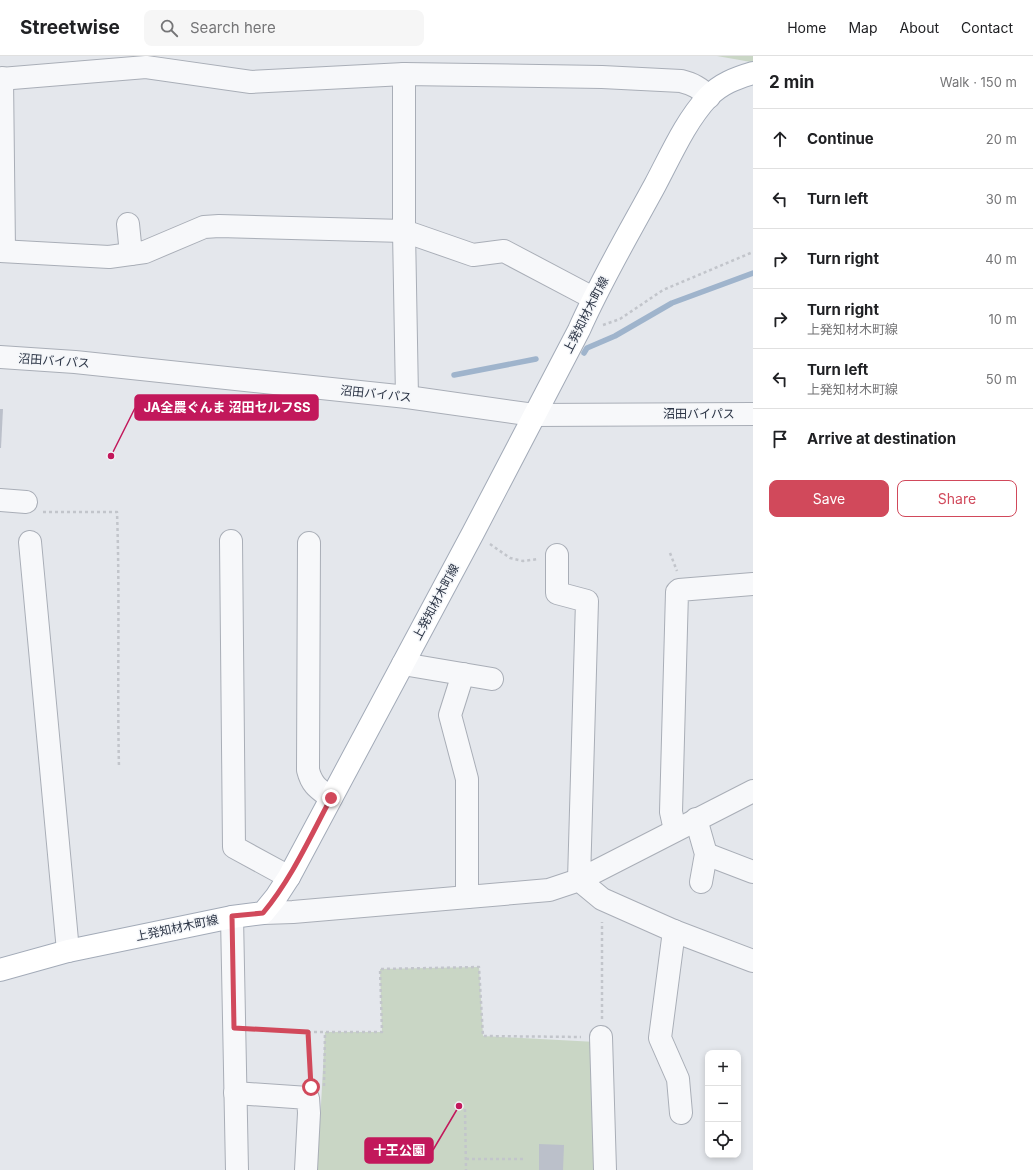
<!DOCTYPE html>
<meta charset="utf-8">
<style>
body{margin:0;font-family:Inter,"Noto Sans JP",sans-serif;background:#f6f6f6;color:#202124}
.controls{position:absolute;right:12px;bottom:12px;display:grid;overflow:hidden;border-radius:8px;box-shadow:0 2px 6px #0003}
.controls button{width:36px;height:36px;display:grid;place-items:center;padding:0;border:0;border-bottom:1px solid #e0e0e0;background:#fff;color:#202124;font:20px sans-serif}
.stop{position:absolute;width:12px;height:12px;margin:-9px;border:3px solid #d1495b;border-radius:50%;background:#fff}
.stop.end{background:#d1495b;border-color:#fff;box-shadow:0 1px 4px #0008}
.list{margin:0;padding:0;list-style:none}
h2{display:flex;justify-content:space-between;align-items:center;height:52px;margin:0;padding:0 16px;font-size:17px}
h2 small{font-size:13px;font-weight:400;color:#757577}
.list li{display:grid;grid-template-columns:26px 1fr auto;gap:12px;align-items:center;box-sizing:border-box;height:60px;padding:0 16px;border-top:1px solid #e0e0e0}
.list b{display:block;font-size:15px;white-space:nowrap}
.list p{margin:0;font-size:13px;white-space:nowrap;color:#757577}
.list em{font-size:13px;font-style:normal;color:#757577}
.actions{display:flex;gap:8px;padding:12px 16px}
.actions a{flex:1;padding:9px 0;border:1px solid #d1495b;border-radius:8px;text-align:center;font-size:14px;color:#d1495b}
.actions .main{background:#d1495b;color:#fff}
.icon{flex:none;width:22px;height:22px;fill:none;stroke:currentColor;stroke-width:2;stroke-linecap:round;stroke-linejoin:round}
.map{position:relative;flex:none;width:753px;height:1114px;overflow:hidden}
header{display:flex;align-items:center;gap:24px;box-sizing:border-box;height:56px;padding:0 20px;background:#fff;border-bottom:1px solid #e0e0e0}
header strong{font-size:19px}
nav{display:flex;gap:22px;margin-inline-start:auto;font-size:14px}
.search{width:280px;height:36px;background:#f6f6f6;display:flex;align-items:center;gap:10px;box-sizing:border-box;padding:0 14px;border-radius:8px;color:#757577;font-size:15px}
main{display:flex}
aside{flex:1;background:#fff}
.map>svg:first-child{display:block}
.green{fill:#c9d6c5}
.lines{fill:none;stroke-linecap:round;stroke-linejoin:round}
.stream{stroke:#9fb4cc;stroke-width:5.5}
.building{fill:#bbc0ca}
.minor-casing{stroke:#a9aeb7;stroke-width:24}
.major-casing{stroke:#a3abb8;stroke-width:24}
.path{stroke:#c2c5cb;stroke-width:2.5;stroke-dasharray:3 3;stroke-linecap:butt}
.minor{stroke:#f7f8fa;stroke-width:22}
.major{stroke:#fff;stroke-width:22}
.route{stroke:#d1495b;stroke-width:5}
.labels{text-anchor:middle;stroke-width:3;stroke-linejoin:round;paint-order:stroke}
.street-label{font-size:12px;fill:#2b3445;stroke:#f4f6f9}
.leader{fill:none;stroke:#c2185b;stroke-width:1.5}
.callout-dot{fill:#c2185b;stroke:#f4f6f9;stroke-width:1.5}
.callout{fill:#c2185b;stroke:#c2185b;stroke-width:1.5}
.callout-label{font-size:13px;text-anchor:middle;font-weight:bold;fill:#fff}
</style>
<header>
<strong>Streetwise</strong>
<div class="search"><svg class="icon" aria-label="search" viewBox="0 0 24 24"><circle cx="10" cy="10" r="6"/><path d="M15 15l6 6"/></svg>Search here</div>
<nav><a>Home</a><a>Map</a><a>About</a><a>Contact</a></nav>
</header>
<main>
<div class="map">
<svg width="753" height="1114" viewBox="0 0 753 1114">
<rect width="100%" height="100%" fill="#e4e7ec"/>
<g class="green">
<path d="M717 0H753V6H751Z"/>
<path d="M479 911 483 980 596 986 599 1114H310L316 1067H320L325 976H382L380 913Z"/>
</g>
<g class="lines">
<g class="stream">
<path d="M584 297 587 292 615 280 672 247 753 217"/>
<path d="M454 319 536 303"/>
</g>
</g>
<g class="building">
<path d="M0 353H3L1 392H0Z"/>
<path d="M539 1088 564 1089 563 1114H539Z"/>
</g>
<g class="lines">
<g class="minor-casing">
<g id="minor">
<path d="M404 18V175L407 341"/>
<path d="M2 22 4 195"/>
<path d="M0 23 146 11 251 26 404 18 602 21 681 25C693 28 700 32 709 41"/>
<path d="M128 168 131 198"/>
<path d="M0 195 109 201 145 196 204 171 219 170 404 175 473 199 504 195 593 242"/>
<path d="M0 301 75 306 407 341 534 359 753 358"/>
<path d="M0 444 26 446"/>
<path d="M231 485 234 791 289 821"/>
<path d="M30 486 68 895"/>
<path d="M309 487 308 714C312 730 319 733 331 742"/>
<path d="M557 499V537L587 545 579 824 753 735"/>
<path d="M403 608 492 623"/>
<path d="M463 618 450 659 467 723V841"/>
<path d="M696 763 706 798 701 826"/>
<path d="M675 774 671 756 677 536 679 534 753 528"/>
<path d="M706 798 753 816"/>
<path d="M263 857 293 856 549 834 579 824 602 843 674 875 753 905"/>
<path d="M232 861 237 1114"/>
<path d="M674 875 660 982 678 1023 681 1057"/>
<path d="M601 981 605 1114"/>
<path d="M235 1037 308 1042 309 1057 306 1114"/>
</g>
</g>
<g class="major-casing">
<path id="major" d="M0 914 68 895 232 861 263 857 276 841 289 821 473 477 579 274C601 224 629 177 655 129 671 99 685 66 708 41 720 28 736 22 753 17"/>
</g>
<g class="path">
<path d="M603 269 620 263 663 234 753 196"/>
<path d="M43 456H117C120 541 117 627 119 712"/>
<path d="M490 488 510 502 523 505 538 503"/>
<path d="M670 497 677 515"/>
<path d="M602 963V866"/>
<path d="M253 973 308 976 311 1023"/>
<path d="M308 976H382L380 913 479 911 483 980 581 981"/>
<path d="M324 1030 325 976"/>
<path d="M465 1053 466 1114"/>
<path d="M466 1103H525"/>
</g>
<use href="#minor" class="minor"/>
<use href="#major" class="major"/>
</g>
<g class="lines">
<path class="route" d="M311 1031 308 976 234 972 232 860 263 857C292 822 310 781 331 742"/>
</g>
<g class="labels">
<g class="street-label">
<text transform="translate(586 259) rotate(-63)" y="4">上発知材木町線</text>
<text transform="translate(54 305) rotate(4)" y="4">沼田バイパス</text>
<text transform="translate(376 338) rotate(6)" y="4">沼田バイパス</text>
<text x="699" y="362">沼田バイパス</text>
<text transform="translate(436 546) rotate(-62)" y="4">上発知材木町線</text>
<text transform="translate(177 872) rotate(-12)" y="4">上発知材木町線</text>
</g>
</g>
<path class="leader" d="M111 400L135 352M459 1050L433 1094"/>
<g class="callout-dot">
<circle cx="111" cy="400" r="4"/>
<circle cx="459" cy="1050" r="4"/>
</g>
<g class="callout">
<rect x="135" y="339" width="183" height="25" rx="4"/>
<rect x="365" y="1082" width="68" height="25" rx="4"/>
</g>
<g class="callout-label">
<text x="227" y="356">JA全農ぐんま 沼田セルフSS</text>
<text x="399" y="1099">十王公園</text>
</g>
</svg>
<div class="controls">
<button>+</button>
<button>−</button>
<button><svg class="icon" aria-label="locate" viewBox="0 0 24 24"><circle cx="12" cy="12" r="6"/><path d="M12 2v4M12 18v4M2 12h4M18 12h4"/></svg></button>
</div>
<div class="stop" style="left:311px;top:1031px"></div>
<div class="stop end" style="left:331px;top:742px"></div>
</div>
<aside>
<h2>2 min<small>Walk · 150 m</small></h2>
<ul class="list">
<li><svg class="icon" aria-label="ahead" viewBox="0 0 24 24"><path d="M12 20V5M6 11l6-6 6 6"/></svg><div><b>Continue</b></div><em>20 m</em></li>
<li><svg class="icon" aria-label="left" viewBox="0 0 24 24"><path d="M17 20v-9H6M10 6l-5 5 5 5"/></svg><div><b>Turn left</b></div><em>30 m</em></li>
<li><svg class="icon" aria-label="right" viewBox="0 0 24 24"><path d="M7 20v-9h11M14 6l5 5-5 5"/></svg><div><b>Turn right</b></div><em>40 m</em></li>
<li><svg class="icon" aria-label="right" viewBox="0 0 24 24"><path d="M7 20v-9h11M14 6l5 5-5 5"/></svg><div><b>Turn right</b><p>上発知材木町線</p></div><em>10 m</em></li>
<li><svg class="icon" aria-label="left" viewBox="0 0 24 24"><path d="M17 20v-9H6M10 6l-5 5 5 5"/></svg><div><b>Turn left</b><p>上発知材木町線</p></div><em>50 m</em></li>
<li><svg class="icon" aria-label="arrive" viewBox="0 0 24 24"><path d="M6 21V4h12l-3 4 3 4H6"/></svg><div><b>Arrive at destination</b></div></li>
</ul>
<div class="actions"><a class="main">Save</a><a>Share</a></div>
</aside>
</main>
